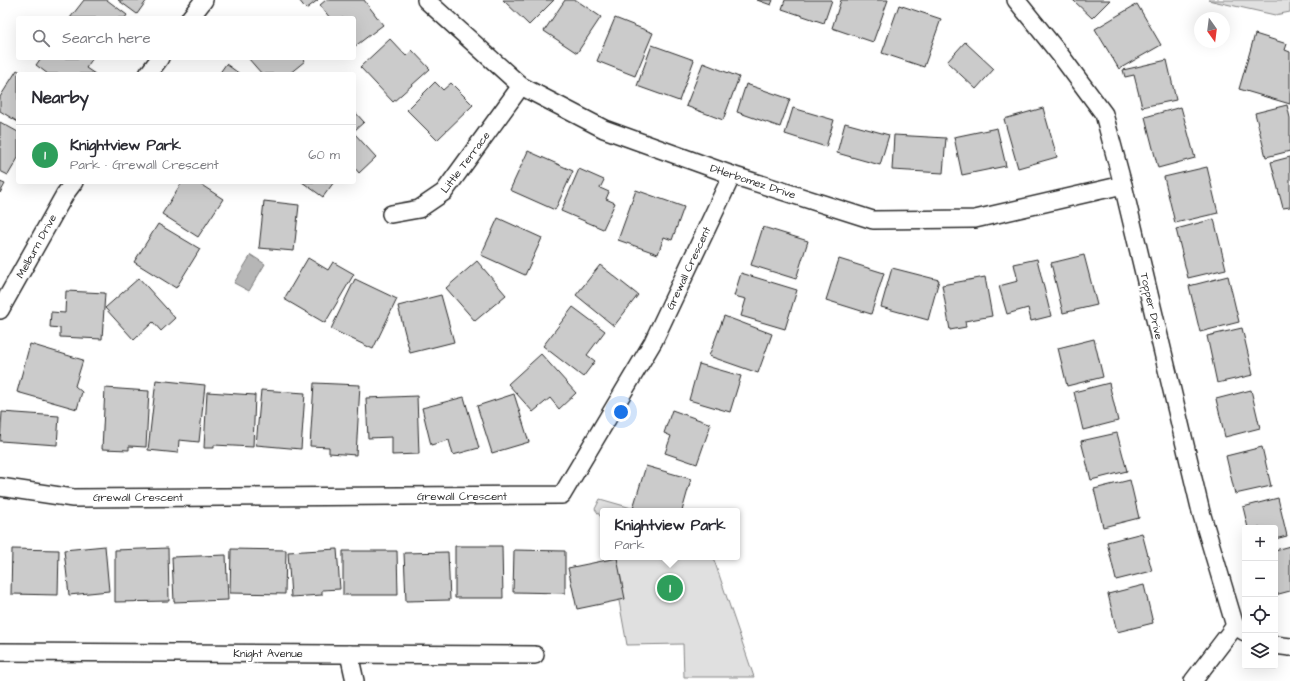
<!DOCTYPE html>
<meta charset="utf-8">
<style>
body{margin:0;font-family:"Architects Daughter",sans-serif;background:#f7f7f7;color:#2b2b33}
.controls{position:absolute;right:12px;bottom:12px;display:grid;overflow:hidden;border-radius:4px;box-shadow:0 4px 16px #0002}
.controls button{width:36px;height:36px;display:grid;place-items:center;padding:0;border:0;border-bottom:1px solid #e1e1e2;background:#fff;color:#2b2b33;font:20px sans-serif}
.compass{position:absolute;left:1194px;top:12px;width:36px;height:36px;border-radius:50%;background:#fff;box-shadow:0 4px 16px #0002;rotate:166deg}
.you{position:absolute;left:621px;top:412px;width:14px;height:14px;margin:-10px;border:3px solid #fff;border-radius:50%;background:#1a73e8;box-shadow:0 0 0 6px #1a73e833}
.badge{display:grid;place-items:center;width:26px;height:26px;border-radius:50%;background:#ea580c;color:#fff;font-size:13px;font-weight:700}
.pin{position:absolute;translate:-50% -50%;border:2px solid #fff;box-shadow:0 1px 4px #0006}
.popup{position:absolute;left:600px;top:508px;width:140px;height:52px;box-sizing:border-box;display:grid;place-content:center;border-radius:4px;background:#fff;filter:drop-shadow(0 1px 3px #0005);font-size:13px;white-space:nowrap;color:#7c7c81}
.popup b{font-size:15px;color:#2b2b33}
.popup::after{content:'';position:absolute;left:50%;top:100%;margin-left:-8px;border:8px solid transparent;border-top-color:#fff}
.list{margin:0;padding:0;list-style:none}
h2{display:flex;justify-content:space-between;align-items:center;height:52px;margin:0;padding:0 16px;font-size:17px}
h2 small{font-size:13px;font-weight:400;color:#7c7c81}
.list li{display:grid;grid-template-columns:26px 1fr auto;gap:12px;align-items:center;box-sizing:border-box;height:60px;padding:0 16px;border-top:1px solid #e1e1e2}
.list b{display:block;font-size:15px;white-space:nowrap}
.list p{margin:0;font-size:13px;white-space:nowrap;color:#7c7c81}
.list em{font-size:13px;font-style:normal;color:#7c7c81}
.icon{flex:none;width:22px;height:22px;fill:none;stroke:currentColor;stroke-width:2;stroke-linecap:round;stroke-linejoin:round}
.map{position:relative;flex:none;width:1290px;height:681px;overflow:hidden}
.search{position:absolute;background:#fff;box-shadow:0 4px 16px #0002;left:16px;top:16px;width:340px;height:44px;display:flex;align-items:center;gap:10px;box-sizing:border-box;padding:0 14px;border-radius:4px;color:#7c7c81;font-size:15px}
.panel{position:absolute;background:#fff;box-shadow:0 4px 16px #0002;left:16px;top:72px;width:340px;height:112px;border-radius:4px}
.map>svg:first-child{display:block}
.green{fill:#e0e0e0;stroke:#868686}
.water{fill:#b6b6b6;stroke:#7e7e7e}
.building{fill:#cbcbcb;stroke:#2b2b2b}
.lines{fill:none;stroke-linecap:round;stroke-linejoin:round}
.minor-casing{stroke:#2b2b2b;stroke-width:20}
.minor{stroke:#fff;stroke-width:17}
.labels{text-anchor:middle;stroke-width:4;stroke-linejoin:round;paint-order:stroke}
.street-label{font-size:11px;fill:#2b2b2b;stroke:#fff}
</style>
<div class="map">
<svg width="1290" height="681" viewBox="0 0 1290 681">
<rect width="100%" height="100%" fill="#fff"/>
<filter id="ink" filterUnits="userSpaceOnUse"><feTurbulence type="fractalNoise" baseFrequency=".025" numOctaves="2"/><feDisplacementMap in="SourceGraphic" scale="8" xChannelSelector="R" yChannelSelector="G"/><feConvolveMatrix kernelMatrix="1 2 1 2 8 2 1 2 1" color-interpolation-filters="sRGB"/></filter>
<g filter="url(#ink)">
<g class="green">
<path d="M1208 0H1290V12L1275 15Z"/>
<path d="M600 499 642 511H603V520L595 509Z"/>
<path d="M611 557H713L754 677H684L683 644 627 645Z"/>
</g>
<path class="water" d="M251 255 265 264 249 291 234 283Z"/>
<g class="building">
<path d="M84 0H107L127 15 125 18H70Z"/>
<path d="M118 0H147L137 14Z"/>
<path d="M299 0H318L306 9Z"/>
<path d="M326 0H364L383 25 354 47V18H330L320 5Z"/>
<path d="M503 0H554L529 25Z"/>
<path d="M565 0H576L601 17 577 53 544 31Z"/>
<path d="M757 0H773L771 5Z"/>
<path d="M785 0H832L824 23 782 9Z"/>
<path d="M841 0H888L873 42 832 28Z"/>
<path d="M1073 0H1110L1092 18Z"/>
<path d="M1137 4 1161 45 1119 69 1095 29Z"/>
<path d="M899 5 941 19 924 67 882 53Z"/>
<path d="M615 18 653 33 635 76 597 61Z"/>
<path d="M1255 34 1287 44 1285 50 1290 52V104L1239 89Z"/>
<path d="M390 39 406 56 412 50 430 69 393 102 360 67Z"/>
<path d="M965 42 994 69 976 89 947 62Z"/>
<path d="M652 45 694 60 679 101 637 86Z"/>
<path d="M41 58H93L86 68 95 74H48L36 65Z"/>
<path d="M248 58H303L305 61 289 74H262Z"/>
<path d="M1167 60 1176 100 1142 107 1134 75 1125 77 1123 70Z"/>
<path d="M703 63 739 77 723 120 686 106Z"/>
<path d="M226 64 240 74H219Z"/>
<path d="M17 70 24 74H18V122L0 111V97Z"/>
<path d="M435 82 443 90 451 83 473 105 437 140 407 110Z"/>
<path d="M746 84 790 99 780 127 737 112Z"/>
<path d="M1287 105 1290 118V151L1266 157 1255 113Z"/>
<path d="M1181 107 1195 158 1158 168 1145 117Z"/>
<path d="M793 108 834 120 826 147 785 134Z"/>
<path d="M1043 108 1057 157 1018 168 1004 119Z"/>
<path d="M354 111 364 122 354 131Z"/>
<path d="M0 122 18 132V158L8 175 0 171Z"/>
<path d="M845 123 889 135 880 165 837 153Z"/>
<path d="M997 128 1006 166 962 175 954 137Z"/>
<path d="M354 133 376 157 359 173 354 167Z"/>
<path d="M894 135 946 138 943 173 892 170Z"/>
<path d="M528 151 573 171 555 210 510 190Z"/>
<path d="M1290 157V207L1283 208 1271 162Z"/>
<path d="M1207 167 1218 213 1175 223 1164 177Z"/>
<path d="M579 169 604 180 600 188 609 192 606 199 615 203 603 229 561 211Z"/>
<path d="M0 182 5 184 0 193Z"/>
<path d="M182 182H197L223 199 198 237 162 214Z"/>
<path d="M302 182H334L323 197Z"/>
<path d="M636 190 684 207 672 240 664 237 658 254 618 240Z"/>
<path d="M264 201 299 205 294 251 259 248Z"/>
<path d="M498 218 542 238 525 275 481 255Z"/>
<path d="M1214 219 1226 269 1188 278 1176 229Z"/>
<path d="M158 224 200 249 176 288 134 262Z"/>
<path d="M763 227 808 241 796 279 751 265Z"/>
<path d="M1084 255 1097 305 1063 313 1051 263Z"/>
<path d="M308 258 328 270 333 262 354 274 325 323 284 299Z"/>
<path d="M839 259 884 273 871 314 826 300Z"/>
<path d="M1037 259 1051 316 1031 321 1028 308 1007 314 999 286 1018 281 1014 264Z"/>
<path d="M477 261 506 295 475 321 446 288Z"/>
<path d="M600 265 638 295 614 326 576 295Z"/>
<path d="M892 268 939 280 928 320 881 307Z"/>
<path d="M741 273 797 290 785 329 741 316 746 299 734 296Z"/>
<path d="M1228 276 1239 322 1200 332 1189 286Z"/>
<path d="M985 277 992 316 965 321 966 327 950 330 942 285Z"/>
<path d="M139 278 175 318 161 331 153 322 134 340 105 308Z"/>
<path d="M355 279 397 299 373 349 331 329Z"/>
<path d="M66 291 105 293 102 339 60 337V328L50 327 51 312 65 313Z"/>
<path d="M441 295 454 342 410 353 398 306Z"/>
<path d="M573 307 605 331 587 355 595 361 583 377 543 346Z"/>
<path d="M724 316 772 334 758 373 709 356Z"/>
<path d="M1242 328 1253 375 1217 383 1207 336Z"/>
<path d="M1094 339 1103 377 1067 386 1058 348Z"/>
<path d="M30 344 83 360 75 386 82 392 77 409 17 392Z"/>
<path d="M541 354 576 393 559 409 550 398 533 412 508 384Z"/>
<path d="M699 364 741 376 730 412 689 400Z"/>
<path d="M156 380 205 385 199 442 179 440 178 453 148 450Z"/>
<path d="M314 383 360 385 356 455 329 453V447L310 446Z"/>
<path d="M1109 383 1118 421 1083 430 1074 392Z"/>
<path d="M105 388 149 391 146 447 129 446V450L102 449Z"/>
<path d="M261 390 305 393 301 449 256 445Z"/>
<path d="M1251 390 1260 428 1225 437 1216 399Z"/>
<path d="M207 392 255 395 253 447 214 445V448H204Z"/>
<path d="M514 394 529 442 492 453 477 406Z"/>
<path d="M417 396 419 454 392 455V437L368 438 366 398Z"/>
<path d="M464 397 479 448 453 455 449 440 431 445 422 408Z"/>
<path d="M672 410 711 424 697 464 665 453 671 436 664 433Z"/>
<path d="M2 412 59 416 57 445 0 441Z"/>
<path d="M1117 433 1127 471 1091 480 1081 441Z"/>
<path d="M1262 447 1271 486 1235 494 1226 456Z"/>
<path d="M646 466 691 479 682 511H643L633 508Z"/>
<path d="M1130 480 1139 518 1103 527 1094 489Z"/>
<path d="M1278 498 1287 536 1275 539V528H1248L1243 507Z"/>
<path d="M1142 533 1152 571 1116 580 1107 542Z"/>
<path d="M105 546 109 591 69 595 64 550Z"/>
<path d="M455 546H502L503 598H455Z"/>
<path d="M1290 546V591L1275 595V550Z"/>
<path d="M168 548 169 601 115 602V550Z"/>
<path d="M12 549 59 550 58 595 11 594Z"/>
<path d="M231 549 286 550 285 594 230 593Z"/>
<path d="M337 549 340 589 322 590V595L291 597 288 552Z"/>
<path d="M514 550 565 551V593L513 592Z"/>
<path d="M343 551H397L398 595H343Z"/>
<path d="M448 552 450 600 406 601 404 553Z"/>
<path d="M226 555 228 600 174 602 172 557Z"/>
<path d="M617 558 625 599 577 609 568 568Z"/>
<path d="M1144 585 1153 623 1117 632 1108 594Z"/>
</g>
<g class="lines">
<g class="minor-casing">
<g id="minor">
<path d="M426 0 521 86 604 129 732 175 873 220 975 219 1123 185"/>
<path d="M1016 0 1061 56 1104 114 1123 185 1201 512 1235 626 1245 632"/>
<path d="M190 18 204 0"/>
<path d="M148 74 160 58"/>
<path d="M391 214 419 209 444 192 521 86"/>
<path d="M0 310 65 194 74 182"/>
<path d="M0 487 73 498 562 495 653 342 732 175"/>
<path d="M1275 645 1290 647"/>
<path d="M0 652 535 655"/>
<path d="M349 654 355 681"/>
<path d="M1193 681 1235 626"/>
</g>
</g>
<use href="#minor" class="minor"/>
</g>
</g>
<g class="labels">
<g class="street-label">
<text transform="translate(465 162) rotate(-53)" y="4">Little Terrace</text>
<text transform="translate(753 181) rotate(18)" y="4">DHerbomez Drive</text>
<text transform="translate(36 246) rotate(-61)" y="4">Melburn Drive</text>
<text transform="translate(688 268) rotate(-65)" y="4">Grewall Crescent</text>
<text transform="translate(1152 306) rotate(77)" y="4">Topper Drive</text>
<text x="462" y="500">Grewall Crescent</text>
<text x="138" y="501">Grewall Crescent</text>
<text x="268" y="657">Knight Avenue</text>
</g>
</g>
</svg>
<div class="controls">
<button>+</button>
<button>−</button>
<button><svg class="icon" aria-label="locate" viewBox="0 0 24 24"><circle cx="12" cy="12" r="6"/><path d="M12 2v4M12 18v4M2 12h4M18 12h4"/></svg></button>
<button><svg class="icon" aria-label="layers" viewBox="0 0 24 24"><path d="M12 4l9 5-9 5-9-5zM3 14l9 5 9-5"/></svg></button>
</div>
<svg class="compass" viewBox="-18 -18 36 36"><path d="M0-13l5 13h-10z" fill="#e53935"/><path d="M0 13l5-13h-10z" fill="#7c7c81"/></svg>
<div class="you"></div>
<div class="pin badge" style="left:670px;top:588px;background:#2e9e5b">1</div>
<div class="popup"><b>Knightview Park</b>Park</div>
<div class="search"><svg class="icon" aria-label="search" viewBox="0 0 24 24"><circle cx="10" cy="10" r="6"/><path d="M15 15l6 6"/></svg>Search here</div>
<section class="panel">
<h2>Nearby<small></small></h2>
<ul class="list">
<li><span class="badge" style="background:#2e9e5b">1</span><div><b>Knightview Park</b><p>Park · Grewall Crescent</p></div><em>60 m</em></li>
</ul>
</section>
</div>
